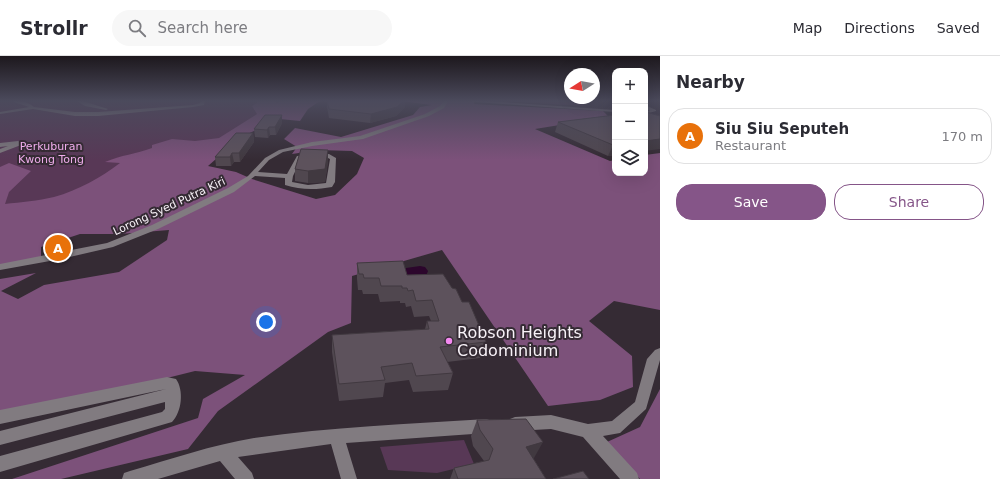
<!DOCTYPE html>
<meta charset="utf-8">
<style>
body{margin:0;font-family:"DejaVu Sans",sans-serif;background:#f7f7f7;color:#2b2b33}
.controls{position:absolute;right:12px;top:12px;display:grid;overflow:hidden;border-radius:8px;box-shadow:0 4px 16px #0002}
.controls button{width:36px;height:36px;display:grid;place-items:center;padding:0;border:0;border-bottom:1px solid #e1e1e2;background:#fff;color:#2b2b33;font:20px sans-serif}
.compass{position:absolute;left:564px;top:12px;width:36px;height:36px;border-radius:50%;background:#fff;box-shadow:0 4px 16px #0002;rotate:259deg}
.you{position:absolute;left:266px;top:266px;width:14px;height:14px;margin:-10px;border:3px solid #fff;border-radius:50%;background:#1a73e8;box-shadow:0 0 0 6px #1a73e833}
.badge{display:grid;place-items:center;width:26px;height:26px;border-radius:50%;background:#855588;color:#fff;font-size:13px;font-weight:700}
.pin{position:absolute;translate:-50% -50%;border:2px solid #fff;box-shadow:0 1px 4px #0006}
.list{margin:0;padding:0;list-style:none}
h2{display:flex;justify-content:space-between;align-items:center;height:52px;margin:0;padding:0 16px;font-size:17px}
h2 small{font-size:13px;font-weight:400;color:#7c7c81}
.list li{display:grid;grid-template-columns:26px 1fr auto;gap:12px;align-items:center;box-sizing:border-box;height:56px;margin:0 8px 8px;padding:0 8px;border:1px solid #e1e1e2;border-radius:16px}
.list b{display:block;font-size:15px;white-space:nowrap}
.list p{margin:0;font-size:13px;white-space:nowrap;color:#7c7c81}
.list em{font-size:13px;font-style:normal;color:#7c7c81}
.actions{display:flex;gap:8px;padding:12px 16px}
.actions a{flex:1;padding:9px 0;border:1px solid #855588;border-radius:16px;text-align:center;font-size:14px;color:#855588}
.actions .main{background:#855588;color:#fff}
.icon{flex:none;width:22px;height:22px;fill:none;stroke:currentColor;stroke-width:2;stroke-linecap:round;stroke-linejoin:round}
.map{position:relative;flex:none;width:660px;height:423px;overflow:hidden}
header{display:flex;align-items:center;gap:24px;box-sizing:border-box;height:56px;padding:0 20px;background:#fff;border-bottom:1px solid #e1e1e2}
header strong{font-size:19px}
nav{display:flex;gap:22px;margin-inline-start:auto;font-size:14px}
.search{width:280px;height:36px;background:#f7f7f7;display:flex;align-items:center;gap:10px;box-sizing:border-box;padding:0 14px;border-radius:22px;color:#7c7c81;font-size:15px}
main{display:flex}
aside{flex:1;background:#fff}
.map>svg:first-child{display:block}
.green{fill:#583856}
.forest{fill:#7c517a}
.water{fill:#2c062c}
.lines{fill:none;stroke-linecap:round;stroke-linejoin:round}
.minor{fill:#817b80;fill-rule:evenodd}
.wall{fill:#50474f}
.shaded-wall{fill:#413940}
.building{fill:#5d525c;stroke:#413940}
.poi-dot{fill:#f489f0;stroke:#352b34;stroke-width:1.5}
.labels{text-anchor:middle;stroke-width:4;stroke-linejoin:round;paint-order:stroke}
.far-park-label{font-size:11px;fill:#efadeb;stroke:#352b34}
.far-street-label{font-size:11px;fill:#f8f2f8;stroke:#352b34}
.near-poi-label{font-size:16px;fill:#f8f2f8;stroke:#352b34;text-anchor:start}
</style>
<header>
<strong>Strollr</strong>
<div class="search"><svg class="icon" aria-label="search" viewBox="0 0 24 24"><circle cx="10" cy="10" r="6"/><path d="M15 15l6 6"/></svg>Search here</div>
<nav><a>Map</a><a>Directions</a><a>Saved</a></nav>
</header>
<main>
<div class="map">
<svg width="660" height="423" viewBox="0 0 660 423">
<rect width="100%" height="100%" fill="#352b34"/>
<g class="green">
<path d="M0 45H314L110 136 0 159Z"/>
<path d="M505 45H584V46L583 50Z"/>
<path d="M464 384 474 408 437 417 388 414 380 391Z"/>
</g>
<g class="forest">
<path d="M257 45H275L277 47 281 45H320L308 53 300 65 280 63 241 81 208 110 236 116 252 123 316 143 335 139 357 118 364 102 352 95 319 94 292 98 297 91 284 83 295 72 341 81 413 59 420 51 432 49 401 45H475L474 48 603 55 609 61 535 73 610 105 615 104V117H645V99L660 97V254L614 245 589 265 632 300 633 331 600 344 548 350 442 194 352 220 351 267 328 276 218 355 188 393 61 423H12L198 362 203 343 245 319 195 315 123 333 0 359V223L36 217 1 235 18 243 44 229 119 216 167 184 169 174 120 178H80L41 191V201L0 209V111L9 107 31 115 9 136 5 148C21 146 38 145 54 141 79 134 100 122 120 107L105 106C121 99 136 98 152 92V89L172 83 195 85 219 82 257 58 252 50 257 47Z"/>
<path d="M660 333V423H640L607 386 640 371Z"/>
</g>
<path class="water" d="M420 210 425 211 428 215 426 220 410 223 399 213Z"/>
<g class="lines">
<g class="minor">
<path d="M11 45C20 45 27 45 34 51L75 56H98L193 49 200 47 201 45H205L204 49 193 51 98 60H75L33 53 0 58V56L29 51Z"/>
<path d="M77 45H83L108 53 106 54 85 50Z"/>
<path d="M444 45H448L444 52 429 60 363 83 312 90 283 96 269 104 258 116 287 118 297 100 329 98 336 102 335 126 332 131C316 134 300 134 285 129V122L255 120 234 136 158 173 113 191 61 203 0 214V208L107 187 152 169 228 132 248 120 265 102 279 94 312 86 360 80 425 58 440 50ZM328 102 330 103 326 127 308 129 292 126 293 120 301 103Z"/>
<path d="M461 45H488L615 54V56Z"/>
<path d="M645 49 656 54V55L645 58V56L650 55 645 52Z"/>
<path d="M18 85 21 87V89L0 97V93L8 90 0 91V87Z"/>
<path d="M660 292V304L646 353 620 377 603 380 637 417 639 423H620L583 381 551 373 515 375 510 373 507 368 510 363 515 361 551 359 588 368 612 365 635 346 647 303 655 294Z"/>
<path d="M167 321 176 323C184 334 182 356 172 366L0 416V400L162 356 165 353V346L0 389V375L166 333 0 368V354Z"/>
<path d="M487 363 492 365 495 370 492 375 487 377 346 387 357 423H341L331 388 238 401 252 417 254 423H235L220 405 158 423H122L124 417 130 415C171 403 212 389 254 382 331 371 409 368 487 363Z"/>
</g>
</g>
<g class="wall">
<path d="M327 45H405V51L396 60 370 67 329 62 327 51Z"/>
<path d="M615 59V99L608 100 555 76 558 66Z"/>
<path d="M282 67 276 79H270L268 82 255 81 254 73Z"/>
<path d="M253 77 254 86 240 106H234L231 110H216L215 101Z"/>
<path d="M328 105 325 126 308 127 295 125V113Z"/>
<path d="M357 207 407 219 452 232 462 246 486 286 480 302 447 306 453 317 448 334 413 336 409 324 385 327 383 341 339 345 332 296V279L425 273 427 265H431L429 260 414 261 411 250 406 251 405 247H400V245L380 246 378 238H363L362 234H358L357 223Z"/>
<path d="M477 364 534 402H533L546 423H450L454 412 484 405 473 390 471 380Z"/>
</g>
<g class="shaded-wall">
<path d="M403 45H405V51L396 60 370 67 371 58Z"/>
<path d="M282 59V67L276 79 275 71Z"/>
<path d="M269 71 270 79 268 82 267 74Z"/>
<path d="M253 77 254 86 240 106 239 97Z"/>
<path d="M660 83V93L645 95V85Z"/>
<path d="M613 89H615V99L608 100Z"/>
<path d="M328 94V105L325 126 308 127V115Z"/>
<path d="M232 97 234 106 231 110 230 101Z"/>
<path d="M543 386 534 402 517 407 526 391Z"/>
</g>
<g class="building">
<path d="M327 45H403L397 51 371 58 329 53Z"/>
<path d="M645 56H646L660 60V83L645 85Z"/>
<path d="M265 59H282L275 71H269L267 74 254 73Z"/>
<path d="M615 59V89H613L558 66Z"/>
<path d="M236 77H253L239 97H232L230 101H215Z"/>
<path d="M301 93 328 94 325 113 308 115 295 113Z"/>
<path d="M403 205 407 219 443 218 452 232 456 233 462 246H469L486 286 440 291 453 317 416 320 412 307 381 311 385 324 339 328 332 279 429 273 427 265H439L432 244 416 245 413 234 408 235 407 232H402V230H381L379 222H364L363 218H359L357 207Z"/>
<path d="M526 363 543 386 526 391 546 423H458L454 412 489 404 493 393 480 374 477 364Z"/>
<path d="M583 415 589 423H553Z"/>
</g>
<linearGradient id="sky" x2="0" y2="1"><stop stop-color="#1d181d"/><stop offset="0.43" stop-color="#4b4a5c"/><stop offset="1" stop-color="#4b4a5c" stop-opacity="0"/></linearGradient>
<rect width="660" height="104" fill="url(#sky)"/>
<circle class="poi-dot" cx="449" cy="285" r="4"/>
<g class="labels">
<g class="far-park-label">
<text x="51" y="94">Perkuburan<tspan x="51" dy="13">Kwong Tong</tspan></text>
</g>
<g class="far-street-label">
<text transform="translate(169 150) rotate(-25)" y="4">Lorong Syed Putra Kiri</text>
</g>
<g class="near-poi-label">
<text x="457" y="282">Robson Heights<tspan x="457" dy="18">Codominium</tspan></text>
</g>
</g>
</svg>
<div class="controls">
<button>+</button>
<button>−</button>
<button><svg class="icon" aria-label="layers" viewBox="0 0 24 24"><path d="M12 4l9 5-9 5-9-5zM3 14l9 5 9-5"/></svg></button>
</div>
<svg class="compass" viewBox="-18 -18 36 36"><path d="M0-13l5 13h-10z" fill="#e53935"/><path d="M0 13l5-13h-10z" fill="#7c7c81"/></svg>
<div class="you"></div>
<div class="pin badge" style="left:58px;top:192px;background:#e8710a">A</div>
</div>
<aside>
<h2>Nearby<small></small></h2>
<ul class="list">
<li><span class="badge" style="background:#e8710a">A</span><div><b>Siu Siu Seputeh</b><p>Restaurant</p></div><em>170 m</em></li>
</ul>
<div class="actions"><a class="main">Save</a><a>Share</a></div>
</aside>
</main>
